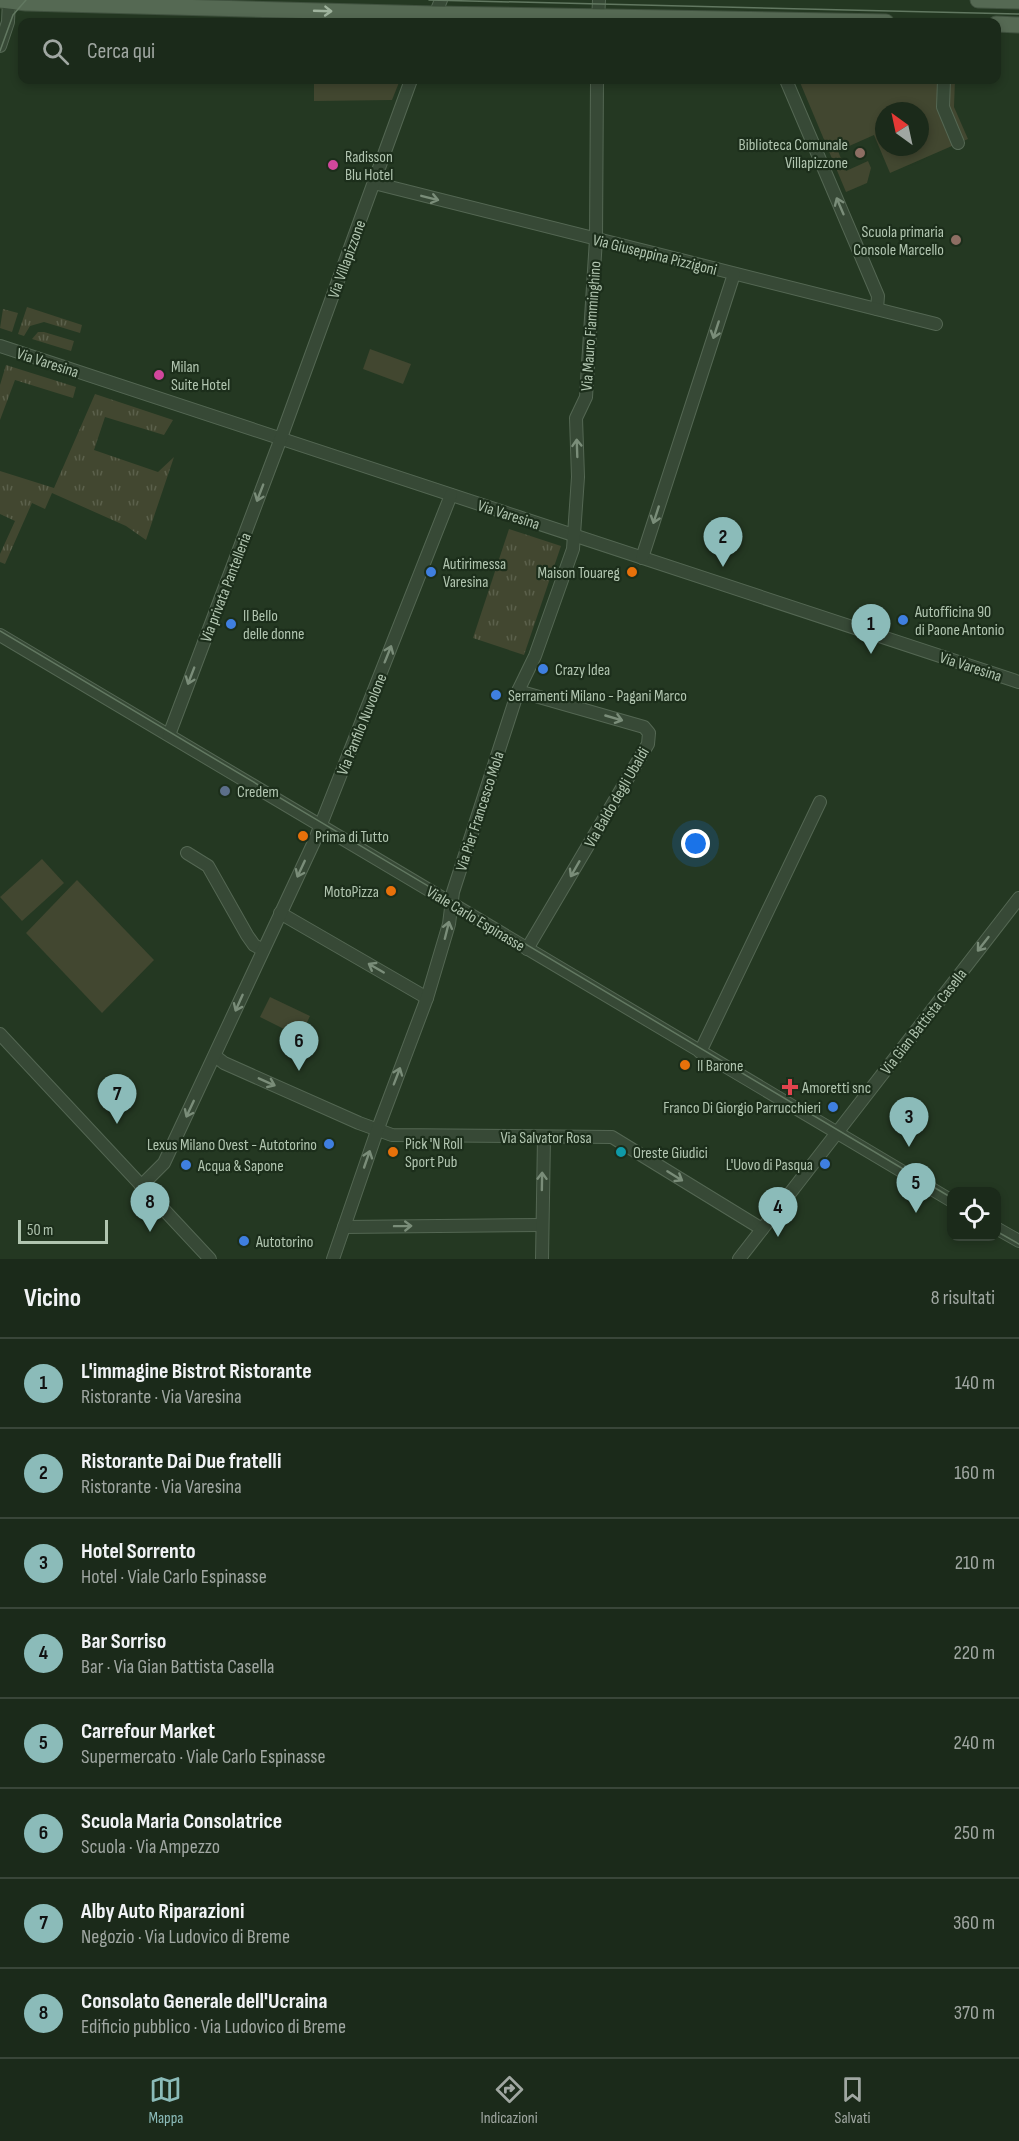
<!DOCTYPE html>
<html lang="it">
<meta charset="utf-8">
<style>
body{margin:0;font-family:"Sofia Sans Condensed",sans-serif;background:#243223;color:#f1f3f6}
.controls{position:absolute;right:18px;bottom:18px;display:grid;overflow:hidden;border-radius:12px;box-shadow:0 3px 9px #0003}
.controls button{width:54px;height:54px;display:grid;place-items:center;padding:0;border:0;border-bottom:2px solid #394639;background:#1b2a1a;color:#f1f3f6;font:30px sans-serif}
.compass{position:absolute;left:875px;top:102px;width:54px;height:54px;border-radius:50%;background:#1b2a1a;box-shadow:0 3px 9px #0003;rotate:327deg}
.scale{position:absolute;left:18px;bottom:15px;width:90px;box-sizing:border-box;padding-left:6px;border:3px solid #b1c5b0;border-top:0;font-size:16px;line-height:21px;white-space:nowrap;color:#b1c5b0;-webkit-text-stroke:4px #1c2e1b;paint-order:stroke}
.you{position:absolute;left:696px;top:844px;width:21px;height:21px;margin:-15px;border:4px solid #fff;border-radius:50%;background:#1a73e8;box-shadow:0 0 0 9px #1a73e833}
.badge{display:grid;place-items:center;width:39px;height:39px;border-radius:50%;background:#8bbbb9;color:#111;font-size:20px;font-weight:700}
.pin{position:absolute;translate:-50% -50px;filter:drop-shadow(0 2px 3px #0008)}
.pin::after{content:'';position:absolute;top:32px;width:21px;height:18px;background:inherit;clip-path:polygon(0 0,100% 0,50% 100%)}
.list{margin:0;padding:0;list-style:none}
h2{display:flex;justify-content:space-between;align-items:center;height:78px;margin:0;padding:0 24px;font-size:26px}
h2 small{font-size:20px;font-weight:400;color:#a0a7a2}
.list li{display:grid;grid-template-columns:39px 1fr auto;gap:18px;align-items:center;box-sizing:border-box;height:90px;padding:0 24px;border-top:2px solid #394639}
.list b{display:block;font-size:22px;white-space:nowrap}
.list p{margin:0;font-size:20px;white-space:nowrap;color:#a0a7a2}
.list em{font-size:20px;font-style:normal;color:#a0a7a2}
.icon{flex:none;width:33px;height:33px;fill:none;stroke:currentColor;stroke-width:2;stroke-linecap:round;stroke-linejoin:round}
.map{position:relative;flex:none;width:1019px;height:1259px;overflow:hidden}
.search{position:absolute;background:#1b2a1a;box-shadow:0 3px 9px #0003;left:18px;right:18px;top:18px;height:66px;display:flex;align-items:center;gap:15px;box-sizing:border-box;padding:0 21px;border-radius:12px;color:#a0a7a2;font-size:22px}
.sheet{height:798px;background:#1b2a1a}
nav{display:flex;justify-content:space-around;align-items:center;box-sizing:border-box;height:84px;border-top:2px solid #394639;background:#1b2a1a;font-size:16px;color:#a0a7a2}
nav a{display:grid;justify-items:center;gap:3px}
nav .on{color:#8bbbb9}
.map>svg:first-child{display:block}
.grass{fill:url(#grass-tufts)}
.green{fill:#424730;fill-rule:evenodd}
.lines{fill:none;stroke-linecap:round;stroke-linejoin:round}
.minor-casing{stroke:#546753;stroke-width:14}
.major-casing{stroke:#40523f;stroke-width:17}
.minor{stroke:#374936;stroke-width:12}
.major{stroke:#556953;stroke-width:15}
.tram{stroke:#627861;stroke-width:1.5}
.oneway{stroke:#9fb39d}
.oneway2{stroke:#7a8d79}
.education-dot{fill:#8d6e63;stroke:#1c2e1b;stroke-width:2}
.hotel-dot{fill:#d1479c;stroke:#1c2e1b;stroke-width:2}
.shop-dot{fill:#3f7fe0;stroke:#1c2e1b;stroke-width:2}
.food-dot{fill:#e8710a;stroke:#1c2e1b;stroke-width:2}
.service-dot{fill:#5c6f8a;stroke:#1c2e1b;stroke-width:2}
.health-dot{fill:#e0444e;stroke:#1c2e1b;stroke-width:2}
.culture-dot{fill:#0f9aa8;stroke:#1c2e1b;stroke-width:2}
.labels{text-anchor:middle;stroke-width:4.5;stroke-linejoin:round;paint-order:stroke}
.poi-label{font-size:16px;fill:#b1c5b0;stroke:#1c2e1b;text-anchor:start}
.street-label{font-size:16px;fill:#b1c5b0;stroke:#1c2e1b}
</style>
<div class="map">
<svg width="1019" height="1259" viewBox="0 0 1019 1259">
<defs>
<pattern id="grass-tufts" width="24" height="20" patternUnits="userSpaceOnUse" patternTransform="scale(1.5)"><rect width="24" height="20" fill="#424730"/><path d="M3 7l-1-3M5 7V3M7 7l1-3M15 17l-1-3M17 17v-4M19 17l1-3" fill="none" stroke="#5b604b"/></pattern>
</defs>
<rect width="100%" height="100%" fill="#243822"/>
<g class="grass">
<path d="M27 307 82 325 80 333 44 322 30 326 24 336 18 334Z"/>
<path d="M3 309 18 313 12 332 0 328Z"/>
<path d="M38 332H44L74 341 71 351 32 339Z"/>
<path d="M6 365 76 387 73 398 15 380 0 420V385Z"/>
<path d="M95 394 173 420 164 435 105 417 94 450 158 472 174 457 146 540 126 526 52 493 45 509 32 503 5 564 0 562V554L15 521 0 514V471L54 488Z"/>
<path d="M509 529 561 546 524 655 473 638Z"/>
</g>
<g class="green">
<path d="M314 80H400L392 100 314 101Z"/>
<path d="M799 80H955L954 107 968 139 890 173 874 135 838 151 846 171 868 161 871 168 867 183 846 192ZM884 111H920V147H884Z"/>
<path d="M370 349 411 364 403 384 363 369Z"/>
<path d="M42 859 64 883 22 921 0 897Z"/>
<path d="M77 880 154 960 102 1013 26 933Z"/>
<path d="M270 997 310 1016 300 1037 260 1017Z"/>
</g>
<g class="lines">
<g class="minor-casing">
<g id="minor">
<path d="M432 22 441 0"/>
<path d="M598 22 599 0"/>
<path d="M0 46 8 22 9 0"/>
<path d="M786 80 878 296 877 309"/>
<path d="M944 80 943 107 958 143"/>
<path d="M374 183 936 324"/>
<path d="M0 346 1019 682"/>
<path d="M642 558 734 274"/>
<path d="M0 635 952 1201"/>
<path d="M518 691 644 727 649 733 648 744 527 949"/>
<path d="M169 735 278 446 411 80"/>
<path d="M187 853 208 866 247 935 254 945 263 950"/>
<path d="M280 913 427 998"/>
<path d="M0 1034 210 1259"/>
<path d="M700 1052 820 802"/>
<path d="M215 1056 224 1063 359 1123 392 1135 612 1137 762 1229"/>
<path d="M141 1186 164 1163 314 842 451 495"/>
<path d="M344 1227 542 1225"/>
<path d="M996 1228 1019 1241"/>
<path d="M333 1259 377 1131 427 998 449 924 453 892 518 691 535 656 573 549 578 477 576 418 586 397 596 239 597 80"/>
<path d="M542 1259 544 1137"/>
<path d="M739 1259 1019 898"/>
</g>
</g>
<g class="major-casing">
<g id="major">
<path d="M1 0 26 3 435 14 886 22"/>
<path d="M978 0 1019 1"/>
<path d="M996 24 1019 25"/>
</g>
</g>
<use href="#minor" class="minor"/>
<use href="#major" class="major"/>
<g class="tram">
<path d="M429 0 1019 14"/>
<path d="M0 51 13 15 26 0"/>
<path d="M0 631 952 1198"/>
<path d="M996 1231 1019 1244"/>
</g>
</g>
<defs><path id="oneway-shaft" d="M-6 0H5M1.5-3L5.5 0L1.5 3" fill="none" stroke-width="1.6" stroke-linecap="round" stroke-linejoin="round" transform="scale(1.5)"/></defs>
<use class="oneway" href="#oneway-shaft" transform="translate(323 11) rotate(2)"/>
<g class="oneway2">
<use href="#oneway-shaft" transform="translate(430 198) rotate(14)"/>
<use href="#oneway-shaft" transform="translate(840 206) rotate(-113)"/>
<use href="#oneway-shaft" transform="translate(716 330) rotate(108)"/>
<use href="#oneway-shaft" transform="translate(577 448) rotate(-92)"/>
<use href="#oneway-shaft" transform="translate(260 493) rotate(111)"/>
<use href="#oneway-shaft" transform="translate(656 515) rotate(108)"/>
<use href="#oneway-shaft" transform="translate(388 654) rotate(-68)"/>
<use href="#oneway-shaft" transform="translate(191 676) rotate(111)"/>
<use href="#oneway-shaft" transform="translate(614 718) rotate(16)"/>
<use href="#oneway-shaft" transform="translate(301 869) rotate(115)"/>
<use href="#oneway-shaft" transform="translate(575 869) rotate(120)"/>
<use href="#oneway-shaft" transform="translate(447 930) rotate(-76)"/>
<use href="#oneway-shaft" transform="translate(983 944) rotate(128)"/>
<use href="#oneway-shaft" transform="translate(376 968) rotate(-150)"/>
<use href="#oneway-shaft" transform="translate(239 1003) rotate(114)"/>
<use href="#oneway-shaft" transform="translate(397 1076) rotate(-69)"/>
<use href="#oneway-shaft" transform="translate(267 1082) rotate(24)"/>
<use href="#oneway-shaft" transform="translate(190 1109) rotate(115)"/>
<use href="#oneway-shaft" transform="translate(367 1159) rotate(-71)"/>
<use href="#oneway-shaft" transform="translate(675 1176) rotate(32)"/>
<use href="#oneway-shaft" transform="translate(542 1181) rotate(-89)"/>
<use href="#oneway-shaft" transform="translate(403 1226) rotate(-1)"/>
</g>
<g class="education-dot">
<circle cx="860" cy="153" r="6"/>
<circle cx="956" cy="240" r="6"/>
</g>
<g class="hotel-dot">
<circle cx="333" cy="165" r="6"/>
<circle cx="159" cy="375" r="6"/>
</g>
<g class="shop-dot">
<circle cx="431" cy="572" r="6"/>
<circle cx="903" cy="620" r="6"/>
<circle cx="231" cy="624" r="6"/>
<circle cx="543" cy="669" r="6"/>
<circle cx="496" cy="695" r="6"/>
<circle cx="833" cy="1107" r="6"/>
<circle cx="329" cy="1144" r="6"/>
<circle cx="825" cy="1164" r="6"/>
<circle cx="186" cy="1165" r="6"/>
<circle cx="244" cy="1241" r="6"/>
</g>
<g class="food-dot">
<circle cx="632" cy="572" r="6"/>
<circle cx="303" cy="836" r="6"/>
<circle cx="391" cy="891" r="6"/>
<circle cx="685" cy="1065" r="6"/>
<circle cx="393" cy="1152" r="6"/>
</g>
<circle class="service-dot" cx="225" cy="791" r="6"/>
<path class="health-dot" d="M787 1078h6v6h6v6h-6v6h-6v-6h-6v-6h6z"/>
<circle class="culture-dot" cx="621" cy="1152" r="6"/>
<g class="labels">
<g class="poi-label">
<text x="848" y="150" text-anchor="end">Biblioteca Comunale<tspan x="848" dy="18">Villapizzone</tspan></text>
<text x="345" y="162">Radisson<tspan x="345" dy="18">Blu Hotel</tspan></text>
<text x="944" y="237" text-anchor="end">Scuola primaria<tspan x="944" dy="18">Console Marcello</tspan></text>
<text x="171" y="372">Milan<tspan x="171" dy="18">Suite Hotel</tspan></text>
<text x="443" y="569">Autirimessa<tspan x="443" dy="18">Varesina</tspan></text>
<text x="620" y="578" text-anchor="end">Maison Touareg</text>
<text x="915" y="617">Autofficina 90<tspan x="915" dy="18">di Paone Antonio</tspan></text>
<text x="243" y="621">Il Bello<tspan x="243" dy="18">delle donne</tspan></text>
<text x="555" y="675">Crazy Idea</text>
<text x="508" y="701">Serramenti Milano - Pagani Marco</text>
<text x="237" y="797">Credem</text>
<text x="315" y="842">Prima di Tutto</text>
<text x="379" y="897" text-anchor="end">MotoPizza</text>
<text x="697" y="1071">Il Barone</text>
<text x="802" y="1093">Amoretti snc</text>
<text x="821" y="1113" text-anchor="end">Franco Di Giorgio Parrucchieri</text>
<text x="405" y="1149">Pick 'N Roll<tspan x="405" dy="18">Sport Pub</tspan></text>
<text x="317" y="1150" text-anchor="end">Lexus Milano Ovest - Autotorino</text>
<text x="633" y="1158">Oreste Giudici</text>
<text x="813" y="1170" text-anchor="end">L'Uovo di Pasqua</text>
<text x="198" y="1171">Acqua &amp; Sapone</text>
<text x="256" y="1247">Autotorino</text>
</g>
<g class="street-label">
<text transform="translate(655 254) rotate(14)" y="6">Via Giuseppina Pizzigoni</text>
<text transform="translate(346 259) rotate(-70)" y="6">Via Villapizzone</text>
<text transform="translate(590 326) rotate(-86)" y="6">Via Mauro Fiamminghino</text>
<text transform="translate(48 362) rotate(18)" y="6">Via Varesina</text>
<text transform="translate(509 514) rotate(18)" y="6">Via Varesina</text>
<text transform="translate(225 587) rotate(-69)" y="6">Via privata Pantelleria</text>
<text transform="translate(971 666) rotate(18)" y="6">Via Varesina</text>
<text transform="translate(361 724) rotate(-68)" y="6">Via Panfilo Nuvolone</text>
<text transform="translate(616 797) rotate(-60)" y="6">Via Baldo degli Ubaldi</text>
<text transform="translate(479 811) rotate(-72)" y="6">Via Pier Francesco Mola</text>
<text transform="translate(476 918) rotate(31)" y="6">Viale Carlo Espinasse</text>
<text transform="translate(923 1021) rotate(-52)" y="6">Via Gian Battista Casella</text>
<text x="546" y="1143">Via Salvator Rosa</text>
</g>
</g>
</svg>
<div class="controls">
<button><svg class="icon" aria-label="locate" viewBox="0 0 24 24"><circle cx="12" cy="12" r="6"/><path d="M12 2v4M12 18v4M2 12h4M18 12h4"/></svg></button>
</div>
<svg class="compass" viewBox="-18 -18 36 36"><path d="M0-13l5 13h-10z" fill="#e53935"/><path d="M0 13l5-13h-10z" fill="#a0a7a2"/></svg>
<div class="scale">50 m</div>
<div class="you"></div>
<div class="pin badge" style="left:871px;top:654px">1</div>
<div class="pin badge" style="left:723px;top:567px">2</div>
<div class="pin badge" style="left:909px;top:1147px">3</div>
<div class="pin badge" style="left:778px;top:1237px">4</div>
<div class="pin badge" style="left:916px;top:1213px">5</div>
<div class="pin badge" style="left:299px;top:1071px">6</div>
<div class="pin badge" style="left:117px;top:1124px">7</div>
<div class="pin badge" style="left:150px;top:1232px">8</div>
<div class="search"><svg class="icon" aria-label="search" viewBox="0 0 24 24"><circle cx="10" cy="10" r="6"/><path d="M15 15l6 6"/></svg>Cerca qui</div>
</div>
<section class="sheet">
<h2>Vicino<small>8 risultati</small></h2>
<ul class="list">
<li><span class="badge">1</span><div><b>L'immagine Bistrot Ristorante</b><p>Ristorante · Via Varesina</p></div><em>140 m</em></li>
<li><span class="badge">2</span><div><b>Ristorante Dai Due fratelli</b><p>Ristorante · Via Varesina</p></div><em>160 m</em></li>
<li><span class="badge">3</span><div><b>Hotel Sorrento</b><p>Hotel · Viale Carlo Espinasse</p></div><em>210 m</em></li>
<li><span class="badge">4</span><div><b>Bar Sorriso</b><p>Bar · Via Gian Battista Casella</p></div><em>220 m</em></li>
<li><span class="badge">5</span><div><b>Carrefour Market</b><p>Supermercato · Viale Carlo Espinasse</p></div><em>240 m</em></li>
<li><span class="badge">6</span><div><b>Scuola Maria Consolatrice</b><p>Scuola · Via Ampezzo</p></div><em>250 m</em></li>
<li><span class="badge">7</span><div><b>Alby Auto Riparazioni</b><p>Negozio · Via Ludovico di Breme</p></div><em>360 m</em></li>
<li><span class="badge">8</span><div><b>Consolato Generale dell'Ucraina</b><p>Edificio pubblico · Via Ludovico di Breme</p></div><em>370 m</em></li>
</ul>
</section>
<nav>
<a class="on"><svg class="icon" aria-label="map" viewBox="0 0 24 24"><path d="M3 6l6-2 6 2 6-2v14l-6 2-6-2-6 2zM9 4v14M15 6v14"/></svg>Mappa</a>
<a><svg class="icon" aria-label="directions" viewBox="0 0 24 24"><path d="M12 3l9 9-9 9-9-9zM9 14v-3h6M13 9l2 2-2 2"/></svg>Indicazioni</a>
<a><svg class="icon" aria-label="saved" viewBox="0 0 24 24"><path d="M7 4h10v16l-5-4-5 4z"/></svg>Salvati</a>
</nav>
